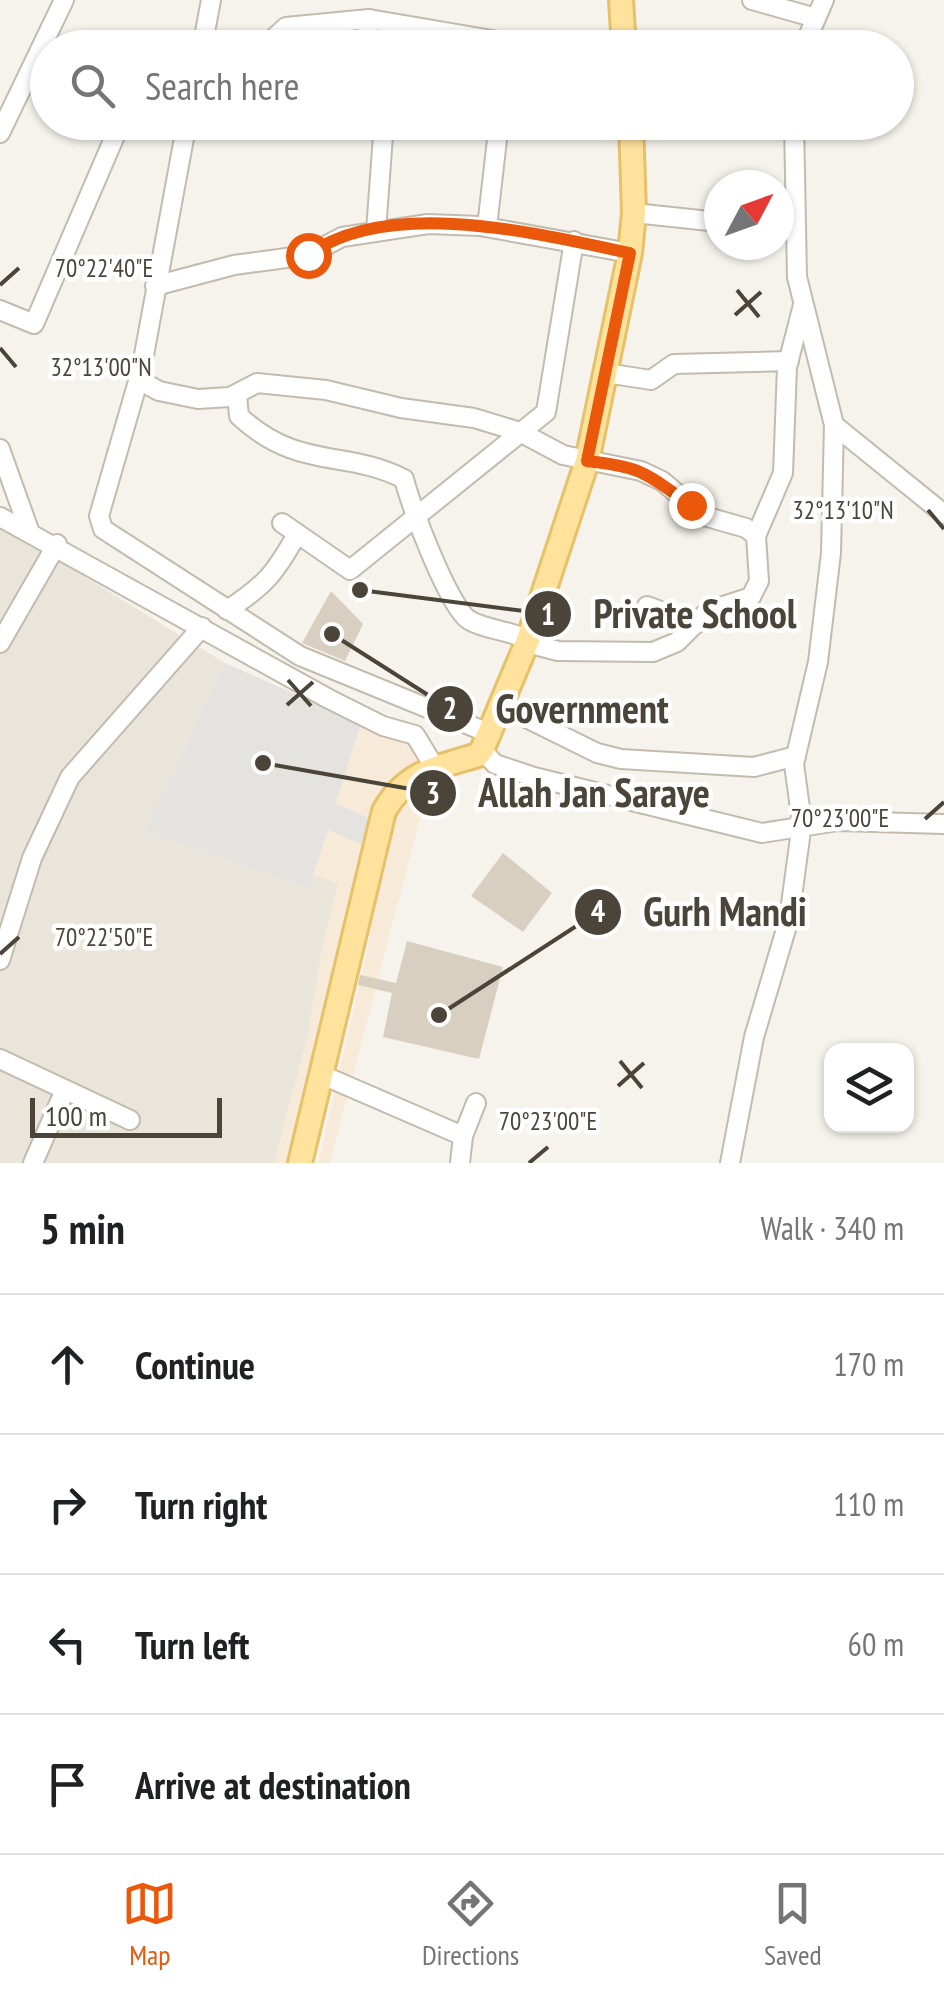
<!DOCTYPE html>
<meta charset="utf-8">
<style>
body{margin:0;font-family:"PT Sans Narrow",sans-serif;background:#f2f2f2;color:#202124}
.controls{position:absolute;right:30px;bottom:30px;display:grid;overflow:hidden;border-radius:20px;box-shadow:0 2px 8px #0004}
.controls button{width:90px;height:90px;display:grid;place-items:center;padding:0;border:0;border-bottom:2px solid #e0e0e0;background:#fff;color:#202124;font:50px sans-serif}
.compass{position:absolute;left:704px;top:170px;width:90px;height:90px;border-radius:50%;background:#fff;box-shadow:0 2px 8px #0004;rotate:49deg}
.scale{position:absolute;left:30px;bottom:25px;width:192px;box-sizing:border-box;padding-left:10px;border:5px solid #4b4439;border-top:0;font-size:28px;line-height:35px;white-space:nowrap;color:#4b4439;-webkit-text-stroke:8px #fff;paint-order:stroke}
.stop{position:absolute;width:30px;height:30px;margin:-22px;border:8px solid #ea580c;border-radius:50%;background:#fff}
.stop.end{background:#ea580c;border-color:#fff;box-shadow:0 2px 10px #0008}
.list{margin:0;padding:0;list-style:none}
h2{display:flex;justify-content:space-between;align-items:center;height:130px;margin:0;padding:0 40px;font-size:42px}
h2 small{font-size:32px;font-weight:400;color:#757577}
.list li{display:grid;grid-template-columns:65px 1fr auto;gap:30px;align-items:center;box-sizing:border-box;height:140px;padding:0 40px;border-top:2px solid #e0e0e0}
.list b{display:block;font-size:38px;white-space:nowrap}
.list em{font-size:32px;font-style:normal;color:#757577}
.icon{flex:none;width:55px;height:55px;fill:none;stroke:currentColor;stroke-width:2;stroke-linecap:round;stroke-linejoin:round}
.map{position:relative;flex:none;width:944px;height:1163px;overflow:hidden}
.search{position:absolute;background:#fff;box-shadow:0 2px 8px #0004;left:30px;right:30px;top:30px;height:110px;display:flex;align-items:center;gap:25px;box-sizing:border-box;padding:0 35px;border-radius:55px;color:#757577;font-size:38px}
.sheet{height:690px;background:#fff}
nav{display:flex;justify-content:space-around;align-items:center;box-sizing:border-box;height:140px;border-top:2px solid #e0e0e0;background:#fff;font-size:28px;color:#757577}
nav a{display:grid;justify-items:center;gap:5px}
nav .on{color:#ea580c}
.map>svg:first-child{display:block}
.residential{fill:#eae5da}
.commercial{fill:#f7ead8}
.parking{fill:#e5e3e0}
.building{fill:#d8cfc1}
.lines{fill:none;stroke-linecap:round;stroke-linejoin:round}
.minor-casing{stroke:#c2bbae;stroke-width:22}
.major-casing{stroke:#e6c16a;stroke-width:28}
.minor{stroke:#fff;stroke-width:18}
.major{stroke:#ffe39c;stroke-width:22}
.route{stroke:#ea580c;stroke-width:12}
.ticks{fill:none;stroke:#4b4439;stroke-width:4}
.ticks-label{font-size:25px;text-anchor:middle;fill:#4b4439;stroke:#fff;stroke-width:9;stroke-linejoin:round;paint-order:stroke}
.leader{fill:none;stroke:#4b4439;stroke-width:4}
.callout-dot{fill:#4b4439;stroke:#fff;stroke-width:4}
.mark-label{font-size:30px;text-anchor:middle;font-weight:bold;fill:#fff}
.callout-label{font-size:40px;text-anchor:middle;font-weight:bold;fill:#4b4439;stroke:#fff;stroke-width:9;stroke-linejoin:round;paint-order:stroke}
</style>
<div class="map">
<svg width="944" height="1163" viewBox="0 0 944 1163">
<rect width="100%" height="100%" fill="#f6f3ec"/>
<path class="residential" d="M0 517 54 558 225 663 146 831 198 838 339 883 322 949 308 1035 274 1163H0Z"/>
<g class="commercial">
<path d="M361 723 415 735 435 768 373 820 336 803Z"/>
<path d="M428 788 330 1163H318L368 948 384 811Z"/>
<path d="M328 830 365 846 289 1163H274L308 1035 322 949 338 884 313 874Z"/>
</g>
<path class="parking" d="M225 663 361 723 336 803 373 820 365 846 328 830 309 887 145 831Z"/>
<g class="building">
<path d="M331 591 363 624 345 661 302 643Z"/>
<path d="M503 853 552 893 523 932 471 896Z"/>
<path d="M407 941 503 967 479 1059 383 1037 392 993 358 985 360 975 396 983Z"/>
</g>
<g class="lines">
<g class="minor-casing">
<g id="minor">
<path d="M752 0 816 18"/>
<path d="M202 48 211 0"/>
<path d="M263 48 286 27 369 19 539 48"/>
<path d="M366 48 369 19"/>
<path d="M803 48 824 0"/>
<path d="M187 122 141 371 99 516 103 529 300 656 491 734"/>
<path d="M563 122H605"/>
<path d="M0 133 64 0"/>
<path d="M634 213 719 222"/>
<path d="M487 227 499 122"/>
<path d="M376 231 384 122"/>
<path d="M155 286 234 265 308 255 342 237 428 224 480 226 630 253"/>
<path d="M0 310 34 324 121 122"/>
<path d="M606 373 651 380 674 364 789 361"/>
<path d="M139 380 159 391 198 399 230 397 257 383 326 390 401 408 474 418 520 432 563 455 641 471 662 481 704 516 746 528 756 536 759 581 751 597 708 611 677 642 653 652 558 651 527 643"/>
<path d="M237 395 239 416C298 471 346 449 404 479 410 504 449 608 469 620 485 630 510 630 528 640"/>
<path d="M834 425 944 514"/>
<path d="M0 449 29 530"/>
<path d="M0 517 329 699 383 726 415 735 435 768"/>
<path d="M282 523 350 570 546 412 574 241"/>
<path d="M756 536 783 473 787 367 803 305"/>
<path d="M647 606 696 624"/>
<path d="M227 610C265 586 276 572 297 534"/>
<path d="M0 643 57 544"/>
<path d="M502 706 597 753 621 759 754 767 796 756"/>
<path d="M482 750 495 764 534 777 762 833 838 821 944 824"/>
<path d="M0 960 32 858 70 777 202 627"/>
<path d="M0 1059 130 1120"/>
<path d="M320 1074 463 1136"/>
<path d="M33 1163 65 1090"/>
<path d="M460 1163 463 1136 476 1103"/>
<path d="M730 1163 754 1037 789 919 802 823 794 764 818 662 831 553 834 425 797 277 794 122"/>
</g>
</g>
<g class="major-casing">
<g id="major">
<path d="M621 0 624 48"/>
<path d="M300 1163 384 811C406 772 438 767 478 755L482 750 528 640 587 461 630 253 634 213 631 122"/>
</g>
</g>
<use href="#minor" class="minor"/>
<use href="#major" class="major"/>
</g>
<g class="lines">
<path class="route" d="M308 255C390 196 539 234 630 253L587 461C645 467 647 475 691 505"/>
</g>
<path class="ticks" d="M0 285 19 268M737 290 759 317M735 315 761 292M0 348 16 367M928 510 944 529M288 680 311 706M287 705 313 682M925 819 944 802M0 954 19 937M620 1061 642 1088M618 1086 644 1063M529 1163 548 1147"/>
<g class="ticks-label">
<text x="104" y="277">70°22'40"E</text>
<text x="101" y="376">32°13'00"N</text>
<text x="843" y="519">32°13'10"N</text>
<text x="840" y="827">70°23'00"E</text>
<text x="104" y="946">70°22'50"E</text>
<text x="548" y="1130">70°23'00"E</text>
</g>
<path class="leader" d="M360 590L548 614M332 634L450 709M263 763L433 793M439 1015L598 912"/>
<g class="callout-dot">
<circle cx="360" cy="590" r="10"/>
<circle cx="332" cy="634" r="10"/>
<circle cx="263" cy="763" r="10"/>
<circle cx="439" cy="1015" r="10"/>
<circle cx="548" cy="614" r="25"/>
<circle cx="450" cy="709" r="25"/>
<circle cx="433" cy="793" r="25"/>
<circle cx="598" cy="912" r="25"/>
</g>
<g class="mark-label">
<text x="548" y="625">1</text>
<text x="450" y="719">2</text>
<text x="433" y="804">3</text>
<text x="598" y="922">4</text>
</g>
<g class="callout-label">
<text x="695" y="628">Private School</text>
<text x="582" y="723">Government</text>
<text x="594" y="807">Allah Jan Saraye</text>
<text x="725" y="926">Gurh Mandi</text>
</g>
</svg>
<div class="controls">
<button><svg class="icon" aria-label="layers" viewBox="0 0 24 24"><path d="M12 4l9 5-9 5-9-5zM3 14l9 5 9-5"/></svg></button>
</div>
<svg class="compass" viewBox="-18 -18 36 36"><path d="M0-13l5 13h-10z" fill="#e53935"/><path d="M0 13l5-13h-10z" fill="#757577"/></svg>
<div class="scale">100 m</div>
<div class="stop" style="left:308px;top:255px"></div>
<div class="stop end" style="left:691px;top:505px"></div>
<div class="search"><svg class="icon" aria-label="search" viewBox="0 0 24 24"><circle cx="10" cy="10" r="6"/><path d="M15 15l6 6"/></svg>Search here</div>
</div>
<section class="sheet">
<h2>5 min<small>Walk · 340 m</small></h2>
<ul class="list">
<li><svg class="icon" aria-label="ahead" viewBox="0 0 24 24"><path d="M12 20V5M6 11l6-6 6 6"/></svg><div><b>Continue</b></div><em>170 m</em></li>
<li><svg class="icon" aria-label="right" viewBox="0 0 24 24"><path d="M7 20v-9h11M14 6l5 5-5 5"/></svg><div><b>Turn right</b></div><em>110 m</em></li>
<li><svg class="icon" aria-label="left" viewBox="0 0 24 24"><path d="M17 20v-9H6M10 6l-5 5 5 5"/></svg><div><b>Turn left</b></div><em>60 m</em></li>
<li><svg class="icon" aria-label="arrive" viewBox="0 0 24 24"><path d="M6 21V4h12l-3 4 3 4H6"/></svg><div><b>Arrive at destination</b></div></li>
</ul>
</section>
<nav>
<a class="on"><svg class="icon" aria-label="map" viewBox="0 0 24 24"><path d="M3 6l6-2 6 2 6-2v14l-6 2-6-2-6 2zM9 4v14M15 6v14"/></svg>Map</a>
<a><svg class="icon" aria-label="directions" viewBox="0 0 24 24"><path d="M12 3l9 9-9 9-9-9zM9 14v-3h6M13 9l2 2-2 2"/></svg>Directions</a>
<a><svg class="icon" aria-label="saved" viewBox="0 0 24 24"><path d="M7 4h10v16l-5-4-5 4z"/></svg>Saved</a>
</nav>
